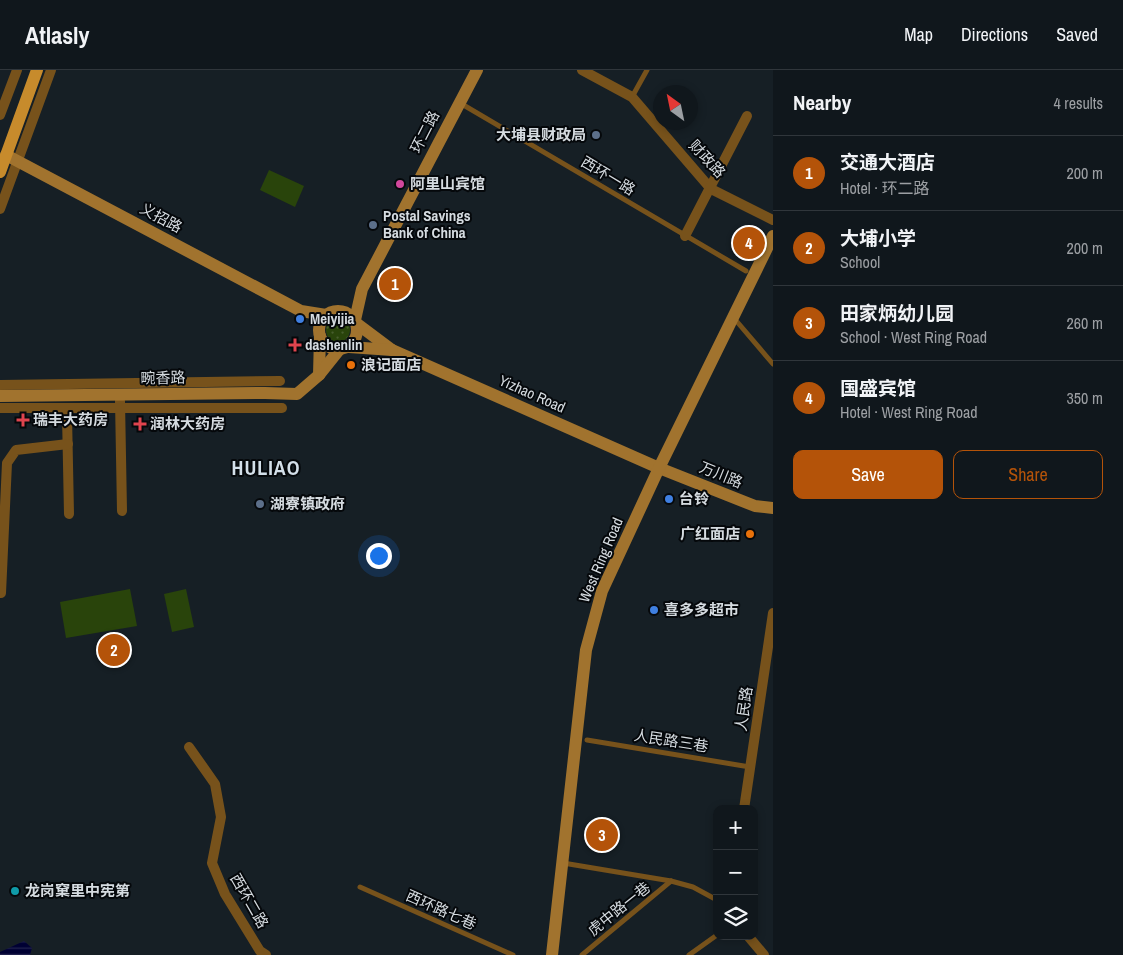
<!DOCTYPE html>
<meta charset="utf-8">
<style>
body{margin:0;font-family:"Archivo Narrow","Noto Sans SC",sans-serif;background:#1e2429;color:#f1f3f6}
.controls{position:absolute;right:15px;bottom:15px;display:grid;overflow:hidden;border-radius:10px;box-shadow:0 2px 8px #0003}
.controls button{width:45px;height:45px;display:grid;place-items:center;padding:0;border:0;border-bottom:1px solid #30363b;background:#10171c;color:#f1f3f6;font:25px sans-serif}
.compass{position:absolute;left:653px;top:15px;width:45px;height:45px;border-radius:50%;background:#10171c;box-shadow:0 2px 8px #0003;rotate:327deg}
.you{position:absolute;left:378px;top:485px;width:18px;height:18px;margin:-12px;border:4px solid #fff;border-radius:50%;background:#1a73e8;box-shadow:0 0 0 8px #1a73e833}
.badge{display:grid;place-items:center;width:32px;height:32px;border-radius:50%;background:#b45309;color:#fff;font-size:16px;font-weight:700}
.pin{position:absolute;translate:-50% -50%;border:2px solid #fff;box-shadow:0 1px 5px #0006}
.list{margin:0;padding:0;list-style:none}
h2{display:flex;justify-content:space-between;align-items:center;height:65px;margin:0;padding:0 20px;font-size:21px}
h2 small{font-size:16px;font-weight:400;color:#9c9fa3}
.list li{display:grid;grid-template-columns:32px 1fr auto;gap:15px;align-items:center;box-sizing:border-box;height:75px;padding:0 20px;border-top:1px solid #30363b}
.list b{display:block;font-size:19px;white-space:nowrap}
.list p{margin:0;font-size:16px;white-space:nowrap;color:#9c9fa3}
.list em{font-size:16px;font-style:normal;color:#9c9fa3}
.actions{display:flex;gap:10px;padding:15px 20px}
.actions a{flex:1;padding:11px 0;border:1px solid #b45309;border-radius:10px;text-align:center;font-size:18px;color:#b45309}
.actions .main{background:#b45309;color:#fff}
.icon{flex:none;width:28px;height:28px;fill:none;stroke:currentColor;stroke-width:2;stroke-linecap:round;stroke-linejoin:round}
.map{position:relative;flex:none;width:773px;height:885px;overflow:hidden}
header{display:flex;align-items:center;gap:30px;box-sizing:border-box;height:70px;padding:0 25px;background:#10171c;border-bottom:1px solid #30363b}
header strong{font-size:24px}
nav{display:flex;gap:28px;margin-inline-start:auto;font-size:18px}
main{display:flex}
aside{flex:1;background:#10171c}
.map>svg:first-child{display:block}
.grass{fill:url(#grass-dots)}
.pitch{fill:#29440b}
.water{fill:url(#water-rules)}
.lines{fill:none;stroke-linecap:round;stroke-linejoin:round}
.lane{stroke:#77521b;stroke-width:5}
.street{stroke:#77521b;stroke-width:10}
.secondary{stroke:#a1732e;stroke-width:12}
.primary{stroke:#c78b2c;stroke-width:12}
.service-dot{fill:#5c6f8a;stroke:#05080b;stroke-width:2}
.hotel-dot{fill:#d1479c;stroke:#05080b;stroke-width:2}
.shop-dot{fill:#3f7fe0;stroke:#05080b;stroke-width:2}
.health-dot{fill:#e0444e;stroke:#05080b;stroke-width:2}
.food-dot{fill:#e8710a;stroke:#05080b;stroke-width:2}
.culture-dot{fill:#0f9aa8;stroke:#05080b;stroke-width:2}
.labels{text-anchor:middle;stroke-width:4;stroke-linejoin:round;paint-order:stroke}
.street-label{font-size:15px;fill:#d5dbe0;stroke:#05080b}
.poi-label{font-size:15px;font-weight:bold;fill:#d5dbe0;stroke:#05080b;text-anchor:start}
.district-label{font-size:20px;font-weight:bold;letter-spacing:1px;fill:#d3dfe9;stroke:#05080b}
</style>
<header>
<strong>Atlasly</strong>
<nav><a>Map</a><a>Directions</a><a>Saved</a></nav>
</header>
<main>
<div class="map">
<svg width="773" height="885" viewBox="0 0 773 885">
<defs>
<pattern id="grass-dots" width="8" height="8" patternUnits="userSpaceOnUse" patternTransform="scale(1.25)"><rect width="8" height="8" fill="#29440b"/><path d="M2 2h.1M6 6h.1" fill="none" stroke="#475e2e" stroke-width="1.8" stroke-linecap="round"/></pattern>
<pattern id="water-rules" width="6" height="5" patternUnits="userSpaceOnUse" patternTransform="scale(1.25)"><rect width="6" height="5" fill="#003"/><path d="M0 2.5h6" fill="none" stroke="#242550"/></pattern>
</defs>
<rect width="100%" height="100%" fill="#161f25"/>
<circle class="grass" cx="338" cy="260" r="12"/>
<g class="pitch">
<path d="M269 100 304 116 295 137 260 120Z"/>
<path d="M130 519 137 556 66 568 60 532Z"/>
<path d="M186 519 194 557 172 562 164 524Z"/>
</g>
<path class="water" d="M24 871 32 878 30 885H0V882Z"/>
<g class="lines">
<g class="lane">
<path d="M632 27 647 0"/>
<path d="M460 33 746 201"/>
<path d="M733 247 773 294"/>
<path d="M587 670 750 697"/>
<path d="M563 793 671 811 693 817 717 830"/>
<path d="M360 817 513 885"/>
<path d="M582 885 671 811"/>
<path d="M689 885 717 865"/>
</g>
<g class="street">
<path d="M582 0 632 27 711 119 773 150"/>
<path d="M0 45 17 0"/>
<path d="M0 139 51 0"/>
<path d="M685 166 747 46"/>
<path d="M0 315 280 311"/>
<path d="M120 331 122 441"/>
<path d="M0 338H282"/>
<path d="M67 345 69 444"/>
<path d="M1 523 7 393 16 380 68 374"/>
<path d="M189 677 215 714 221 747 212 793 225 824 260 881 266 885"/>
<path d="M744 739 773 543"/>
<path d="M748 866 764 885"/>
</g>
<g class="secondary">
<path d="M6 85 301 241 326 245"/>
<circle cx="338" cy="260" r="19"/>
<path d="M355 250 362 219 477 0"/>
<path d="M356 253 392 280 659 398 755 436 773 438"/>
<path d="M349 277 392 280"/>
<path d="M319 305 320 266"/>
<path d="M0 326 265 323 297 324 319 305 339 280"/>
<path d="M552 885 586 580 602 521 659 398 773 166"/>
</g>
<path class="primary" d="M0 102 37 0"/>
</g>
<g class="service-dot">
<circle cx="596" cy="65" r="5"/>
<circle cx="373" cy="155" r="5"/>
<circle cx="260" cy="434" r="5"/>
</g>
<circle class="hotel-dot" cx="400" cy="114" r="5"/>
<g class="shop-dot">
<circle cx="300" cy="249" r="5"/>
<circle cx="669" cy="429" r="5"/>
<circle cx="654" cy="540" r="5"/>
</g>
<g class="health-dot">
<path d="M292.5 267.5h5v5h5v5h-5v5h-5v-5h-5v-5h5z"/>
<path d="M20.5 342.5h5v5h5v5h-5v5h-5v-5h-5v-5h5z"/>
<path d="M137.5 346.5h5v5h5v5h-5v5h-5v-5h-5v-5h5z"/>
</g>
<g class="food-dot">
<circle cx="351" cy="295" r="5"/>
<circle cx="750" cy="464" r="5"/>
</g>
<circle class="culture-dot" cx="15" cy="821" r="5"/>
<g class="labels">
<g class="street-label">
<text transform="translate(425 62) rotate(-63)" y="5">环二路</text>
<text transform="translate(707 89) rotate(47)" y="5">财政路</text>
<text transform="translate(608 106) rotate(31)" y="5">西环一路</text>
<text transform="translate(161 148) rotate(28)" y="5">义招路</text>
<text transform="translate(163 308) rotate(-1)" y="5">畹香路</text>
<text transform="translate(532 324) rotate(24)" y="5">Yizhao Road</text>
<text transform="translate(721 405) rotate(22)" y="5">万川路</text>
<text transform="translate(601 490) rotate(-67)" y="5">West Ring Road</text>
<text transform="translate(744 639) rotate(-82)" y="5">人民路</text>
<text transform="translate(671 671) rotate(9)" y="5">人民路三巷</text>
<text transform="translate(249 831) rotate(60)" y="5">西环二路</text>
<text transform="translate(619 839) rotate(-39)" y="5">虎中路一巷</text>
<text transform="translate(441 840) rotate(24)" y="5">西环路七巷</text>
</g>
<g class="poi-label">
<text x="586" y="70" text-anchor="end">大埔县财政局</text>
<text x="410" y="119">阿里山宾馆</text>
<text x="383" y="151">Postal Savings<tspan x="383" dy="17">Bank of China</tspan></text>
<text x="310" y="254">Meiyijia</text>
<text x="305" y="280">dashenlin</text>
<text x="361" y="300">浪记面店</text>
<text x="33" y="355">瑞丰大药房</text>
<text x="150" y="359">润林大药房</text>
<text x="679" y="434">台铃</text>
<text x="270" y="439">湖寮镇政府</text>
<text x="740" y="469" text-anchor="end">广红面店</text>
<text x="664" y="545">喜多多超市</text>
<text x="25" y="826">龙岗窠里中宪第</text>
</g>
<g class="district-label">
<text x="266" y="405">HULIAO</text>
</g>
</g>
</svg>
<div class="controls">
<button>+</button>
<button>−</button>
<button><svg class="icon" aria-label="layers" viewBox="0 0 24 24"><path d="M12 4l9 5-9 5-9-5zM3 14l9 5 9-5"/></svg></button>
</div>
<svg class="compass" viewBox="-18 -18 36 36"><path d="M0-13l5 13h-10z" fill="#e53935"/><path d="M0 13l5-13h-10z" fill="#9c9fa3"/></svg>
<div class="you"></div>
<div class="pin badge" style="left:395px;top:214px">1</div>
<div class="pin badge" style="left:114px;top:580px">2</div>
<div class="pin badge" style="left:602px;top:765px">3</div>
<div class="pin badge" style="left:749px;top:173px">4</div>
</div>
<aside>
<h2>Nearby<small>4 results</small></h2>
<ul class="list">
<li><span class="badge">1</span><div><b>交通大酒店</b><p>Hotel · 环二路</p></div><em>200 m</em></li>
<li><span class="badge">2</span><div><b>大埔小学</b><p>School</p></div><em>200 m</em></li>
<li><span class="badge">3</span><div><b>田家炳幼儿园</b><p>School · West Ring Road</p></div><em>260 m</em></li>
<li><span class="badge">4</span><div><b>国盛宾馆</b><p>Hotel · West Ring Road</p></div><em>350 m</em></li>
</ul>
<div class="actions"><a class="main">Save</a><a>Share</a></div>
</aside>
</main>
